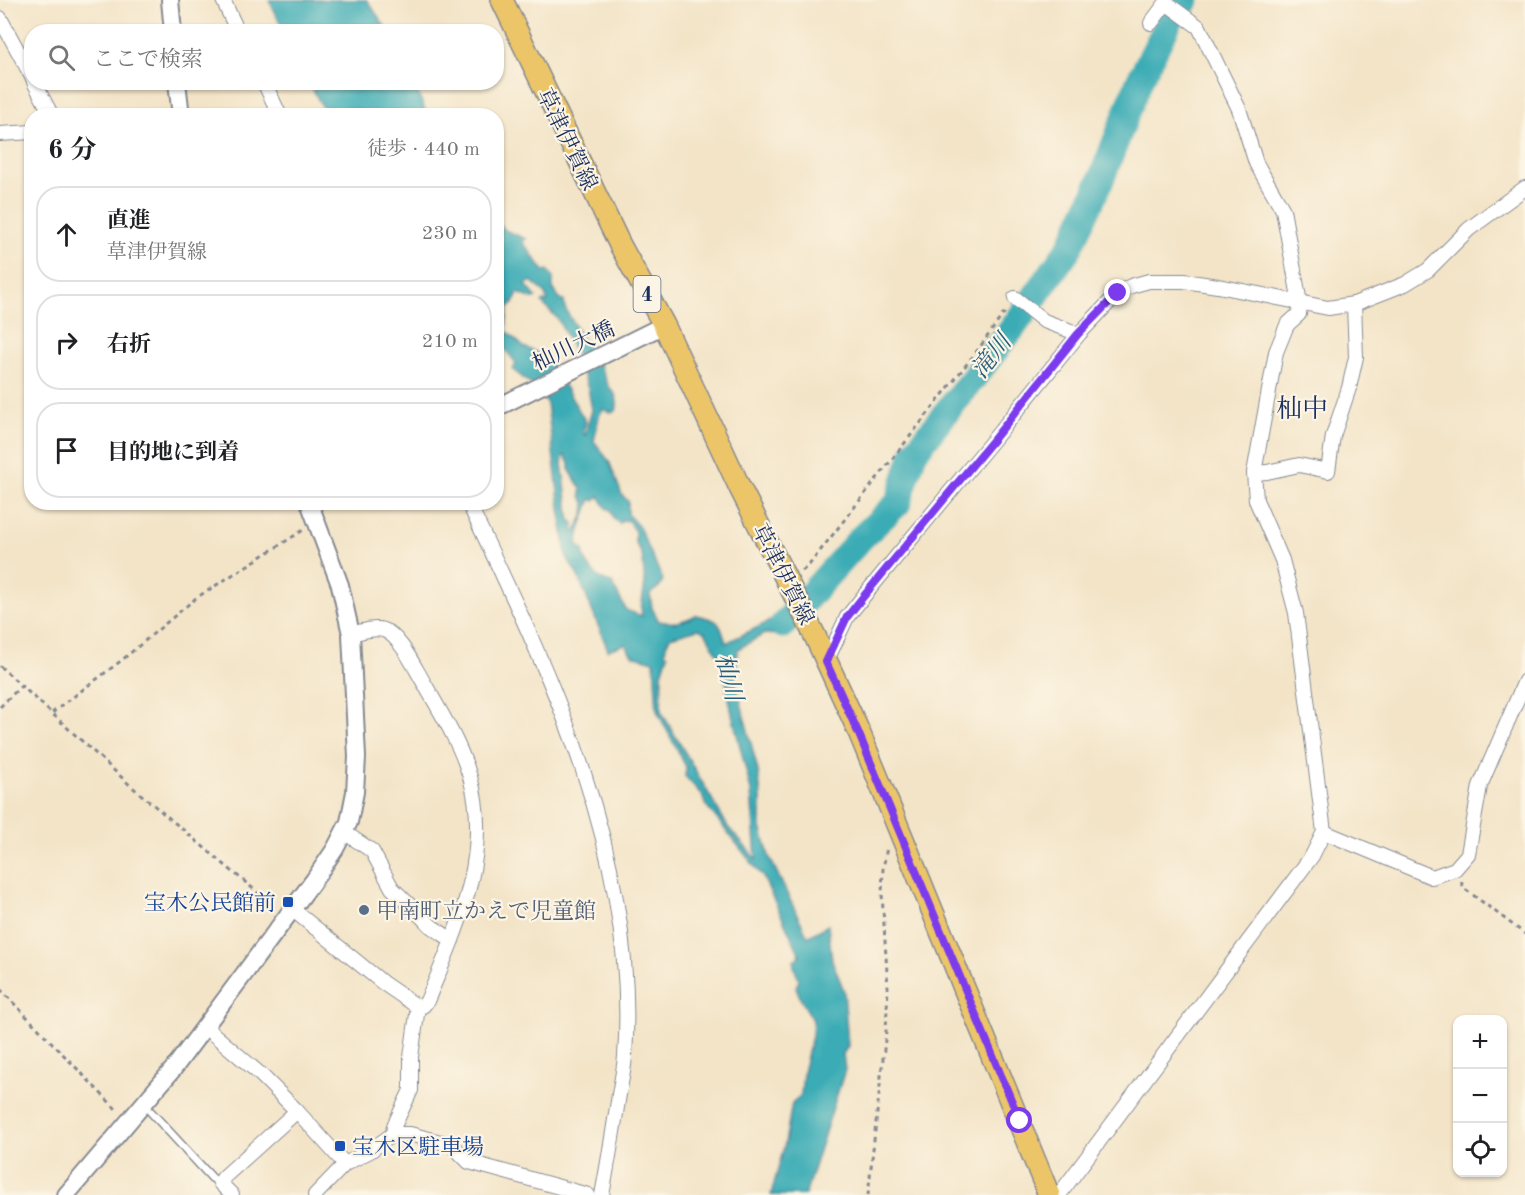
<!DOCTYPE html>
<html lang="ja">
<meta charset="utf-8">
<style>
body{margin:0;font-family:"Old Standard TT","Noto Serif JP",serif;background:#f2f2f2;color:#202124}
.controls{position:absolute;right:18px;bottom:18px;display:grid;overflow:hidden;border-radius:12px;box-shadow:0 2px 4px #0004}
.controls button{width:54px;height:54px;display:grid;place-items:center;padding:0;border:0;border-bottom:2px solid #e0e0e0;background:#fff;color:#202124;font:30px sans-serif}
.stop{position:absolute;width:18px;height:18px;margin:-14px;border:4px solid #7c3aed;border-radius:50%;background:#fff}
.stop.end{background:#7c3aed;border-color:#fff;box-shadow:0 2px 6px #0008}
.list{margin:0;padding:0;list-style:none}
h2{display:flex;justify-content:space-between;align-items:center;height:78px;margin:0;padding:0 24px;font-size:26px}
h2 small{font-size:20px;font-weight:400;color:#757577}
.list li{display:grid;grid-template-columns:39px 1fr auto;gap:18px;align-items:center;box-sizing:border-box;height:96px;margin:0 12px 12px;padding:0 12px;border:2px solid #e0e0e0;border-radius:24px}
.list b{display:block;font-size:22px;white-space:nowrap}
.list p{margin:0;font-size:20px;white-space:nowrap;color:#757577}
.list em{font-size:20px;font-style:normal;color:#757577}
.icon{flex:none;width:33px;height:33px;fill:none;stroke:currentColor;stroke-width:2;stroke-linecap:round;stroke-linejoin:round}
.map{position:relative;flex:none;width:1525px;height:1195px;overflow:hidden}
.search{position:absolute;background:#fff;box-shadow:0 2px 4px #0004;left:24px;top:24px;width:480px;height:66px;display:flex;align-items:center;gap:15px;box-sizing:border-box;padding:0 21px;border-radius:24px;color:#757577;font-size:22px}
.panel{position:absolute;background:#fff;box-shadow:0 2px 4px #0004;left:24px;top:108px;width:480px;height:402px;border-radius:24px}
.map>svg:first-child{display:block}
.water{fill:#3bacb5;stroke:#2b6e8a;stroke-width:1.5;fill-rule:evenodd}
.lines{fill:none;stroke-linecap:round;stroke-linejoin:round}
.river{stroke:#3bacb5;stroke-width:27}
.service-casing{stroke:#878a92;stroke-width:10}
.minor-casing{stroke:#878a92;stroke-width:16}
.tertiary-casing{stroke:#878a92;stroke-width:20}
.primary-casing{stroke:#878a92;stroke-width:24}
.path{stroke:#878a92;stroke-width:3;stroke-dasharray:4.5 4.5;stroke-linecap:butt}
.service{stroke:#fff;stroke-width:7}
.minor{stroke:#fff;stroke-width:14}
.tertiary{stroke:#fff;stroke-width:16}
.primary{stroke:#ecc569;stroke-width:21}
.route{stroke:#7c3aed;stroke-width:8}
.transit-dot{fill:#1a4fb4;stroke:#fcf5e5;stroke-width:2}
.service-dot{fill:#5c6f8a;stroke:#fcf5e5;stroke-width:2}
.labels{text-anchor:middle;stroke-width:4.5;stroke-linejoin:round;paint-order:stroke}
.shield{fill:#fcf5e5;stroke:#5e6a86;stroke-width:1.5}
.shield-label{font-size:21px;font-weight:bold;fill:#1b2f5e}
.street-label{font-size:22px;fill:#1b2f5e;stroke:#fcf5e5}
.transit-label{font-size:22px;fill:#164399;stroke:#fcf5e5;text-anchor:end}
.service-label{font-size:22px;fill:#4e5e75;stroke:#fcf5e5;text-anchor:start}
.water-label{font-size:24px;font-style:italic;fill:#265b7c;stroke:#fcf5e5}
.quarter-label{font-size:26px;fill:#1b2f5e;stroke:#fcf5e5}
</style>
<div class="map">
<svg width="1525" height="1195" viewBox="0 0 1525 1195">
<rect width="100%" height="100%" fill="#fcf5e5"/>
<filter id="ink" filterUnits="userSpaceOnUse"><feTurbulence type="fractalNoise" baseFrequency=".0167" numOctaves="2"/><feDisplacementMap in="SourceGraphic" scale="12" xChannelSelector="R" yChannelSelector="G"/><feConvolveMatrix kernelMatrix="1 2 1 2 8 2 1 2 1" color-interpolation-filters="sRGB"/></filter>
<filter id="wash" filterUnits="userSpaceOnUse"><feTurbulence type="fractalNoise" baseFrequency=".008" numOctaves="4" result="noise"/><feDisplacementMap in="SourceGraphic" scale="24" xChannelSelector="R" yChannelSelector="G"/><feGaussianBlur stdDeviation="1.35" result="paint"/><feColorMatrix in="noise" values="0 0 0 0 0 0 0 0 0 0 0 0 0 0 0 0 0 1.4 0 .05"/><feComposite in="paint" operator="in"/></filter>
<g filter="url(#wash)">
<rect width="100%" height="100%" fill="#f3e4c7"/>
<g class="water">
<path d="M269 0H367L384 25 387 31H284Z"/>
<path d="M309 83H407L415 86 427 115H327Z"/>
<path d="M496 219 505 230 526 239 522 241 544 271 548 270 553 278V288L561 301H564L565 308 584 342 593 349 609 387C616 393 619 402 616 411L610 412 603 409 599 416 594 441 609 461 622 495 628 501V515L639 527 663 580 659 587 650 594 652 608 659 621C674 624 683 622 696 615 720 620 719 621 726 643L770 621 781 622 809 590V604L780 635 764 634 738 649 735 679 758 771 761 796V827L769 856 808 937 828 925 832 960 844 991 848 1046 843 1054 845 1070 805 1195H771L785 1143 792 1103 801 1095 803 1072 812 1036 813 1020 801 1000 796 987 799 980 794 967V961L800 955 763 877 705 804 702 795 685 776 686 767 657 711 654 661 632 655 625 644 608 650 578 576 566 556 547 404 541 392 513 370 516 363 497 339ZM531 281 544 292 548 302 543 301 542 303 557 318 576 354 588 388 592 410 585 435 583 432 586 422 552 365 536 352 524 347 505 330 508 308 513 303 518 293 532 299 536 297 526 285ZM565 455 569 464V469L581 489V496L585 503 584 514 575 532 573 531 574 523 570 520 562 464 563 457ZM599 496 607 509H610L614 519 620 524 622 520 629 521 635 532V542L642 554 645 584 641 608 642 616 626 610 612 583C597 580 584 564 583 550L577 544 581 526 591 499 595 501ZM698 629 705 632 722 662 732 714 751 791 756 859 728 827 661 711 662 673 668 655 665 653 666 645 670 637Z"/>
</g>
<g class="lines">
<path class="river" d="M783 625 862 537 898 503 914 453 1012 329 1070 247 1100 182 1140 79 1171 18 1186 0"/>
</g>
</g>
<g filter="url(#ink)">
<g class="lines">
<g class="service-casing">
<path id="service" d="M151 1112 212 1178 220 1183"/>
</g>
<g class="minor-casing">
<g id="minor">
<path d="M223 0 238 32"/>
<path d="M0 18 32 77"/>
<path d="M34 82 52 116"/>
<path d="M264 82 280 116"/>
<path d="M0 134 32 132"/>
<path d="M1015 298 1044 321 1079 334"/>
<path d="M1254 473 1267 472 1299 465 1328 471 1333 436 1349 388 1356 357 1354 304"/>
<path d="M468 502C551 676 639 858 625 1056 624 1071 620 1086 618 1101 613 1132 608 1164 602 1195"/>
<path d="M826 662 847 617 863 597 994 439 1079 334 1118 293 1131 286 1149 281H1184L1218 286 1328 308 1354 304 1405 284 1428 270 1469 229 1525 188"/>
<path d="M344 832 372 851 392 888 431 926 452 940"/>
<path d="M1324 832 1432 877 1455 869 1468 854 1480 786 1525 681"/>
<path d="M292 909 383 983 418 1007"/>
<path d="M205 1027 260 1074 297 1111 345 1164"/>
<path d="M393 1134H410L452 1145 469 1162 588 1195"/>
<path d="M232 1195 220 1183 224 1177 297 1111"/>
<path d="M315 1195 345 1164 370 1151 393 1134 394 1126 411 1090V1057L418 1007 423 1006 427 1001C456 931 493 854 470 777 460 743 441 713 424 683 415 668 399 634 383 630 374 627 360 632 351 634"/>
<path d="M1059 1195 1312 856 1324 832 1296 613 1282 560 1256 500 1254 473 1276 352 1287 325 1299 314 1300 303 1283 210 1256 163 1239 109 1199 27 1166 3 1151 23"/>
</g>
</g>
<g class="tertiary-casing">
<g id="tertiary">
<path d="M170 0 173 32"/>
<path d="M177 82 181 116"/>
<path d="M496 408 664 325"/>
<path d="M66 1195 174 1068 314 880 335 849 349 822 355 792 357 757 351 634 340 585 309 502"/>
</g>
</g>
<g class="primary-casing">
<path id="primary" d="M502 0 620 245 664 325 740 488 815 636 859 732 1049 1195"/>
</g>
<g class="path">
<path d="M802 571 809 565 977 351 1007 309"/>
<path d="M0 666 131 786 276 908"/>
<path d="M0 707 22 685"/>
<path d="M52 713 122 660 196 598 305 529"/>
<path d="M1461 882 1465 889 1525 934"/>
<path d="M0 989 118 1111"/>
<path d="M868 1195 886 1031 888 988 882 894 883 869 887 847"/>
</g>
<use href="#service" class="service"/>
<use href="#minor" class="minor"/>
<use href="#tertiary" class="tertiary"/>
<use href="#primary" class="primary"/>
</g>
</g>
<g class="lines" filter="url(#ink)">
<path class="route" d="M1020 1121 858 732 826 662 847 617 863 597 994 439 1078 334 1118 293"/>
</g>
<g class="transit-dot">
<rect x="282" y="896" width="12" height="12" rx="3"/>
<rect x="334" y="1140" width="12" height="12" rx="3"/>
</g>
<circle class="service-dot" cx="364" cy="910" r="6"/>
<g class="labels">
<rect class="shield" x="633.5" y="276" width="27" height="36" rx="4.5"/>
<g class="shield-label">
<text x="647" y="301">4</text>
</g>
<g class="street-label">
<text transform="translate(568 139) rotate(64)" y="8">草津伊賀線</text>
<text transform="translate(573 345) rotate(-25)" y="8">杣川大橋</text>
<text transform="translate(784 574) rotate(63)" y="8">草津伊賀線</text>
</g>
<g class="transit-label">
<text x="276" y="910">宝木公民館前</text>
<text x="352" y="1154" text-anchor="start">宝木区駐車場</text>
</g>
<g class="service-label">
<text x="376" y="918">甲南町立かえで児童館</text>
</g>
<g class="water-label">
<text transform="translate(991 356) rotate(-52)" y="8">滝川</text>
<text transform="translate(729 677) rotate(76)" y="8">杣川</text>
</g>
<g class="quarter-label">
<text x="1302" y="417">杣中</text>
</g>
</g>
</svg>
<div class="controls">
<button>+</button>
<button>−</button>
<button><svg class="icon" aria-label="locate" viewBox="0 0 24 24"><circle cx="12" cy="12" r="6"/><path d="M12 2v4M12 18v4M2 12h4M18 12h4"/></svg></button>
</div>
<div class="stop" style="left:1020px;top:1121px"></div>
<div class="stop end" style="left:1118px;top:293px"></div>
<div class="search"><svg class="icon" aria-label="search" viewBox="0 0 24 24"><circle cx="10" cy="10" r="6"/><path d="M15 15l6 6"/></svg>ここで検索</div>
<section class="panel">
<h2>6 分<small>徒歩 · 440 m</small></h2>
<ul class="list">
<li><svg class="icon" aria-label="ahead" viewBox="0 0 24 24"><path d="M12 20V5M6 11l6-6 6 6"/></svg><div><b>直進</b><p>草津伊賀線</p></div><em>230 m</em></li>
<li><svg class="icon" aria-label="right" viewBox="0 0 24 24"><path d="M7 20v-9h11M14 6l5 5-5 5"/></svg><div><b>右折</b></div><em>210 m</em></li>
<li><svg class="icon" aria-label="arrive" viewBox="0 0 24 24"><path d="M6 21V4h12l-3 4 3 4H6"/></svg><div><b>目的地に到着</b></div></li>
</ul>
</section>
</div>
